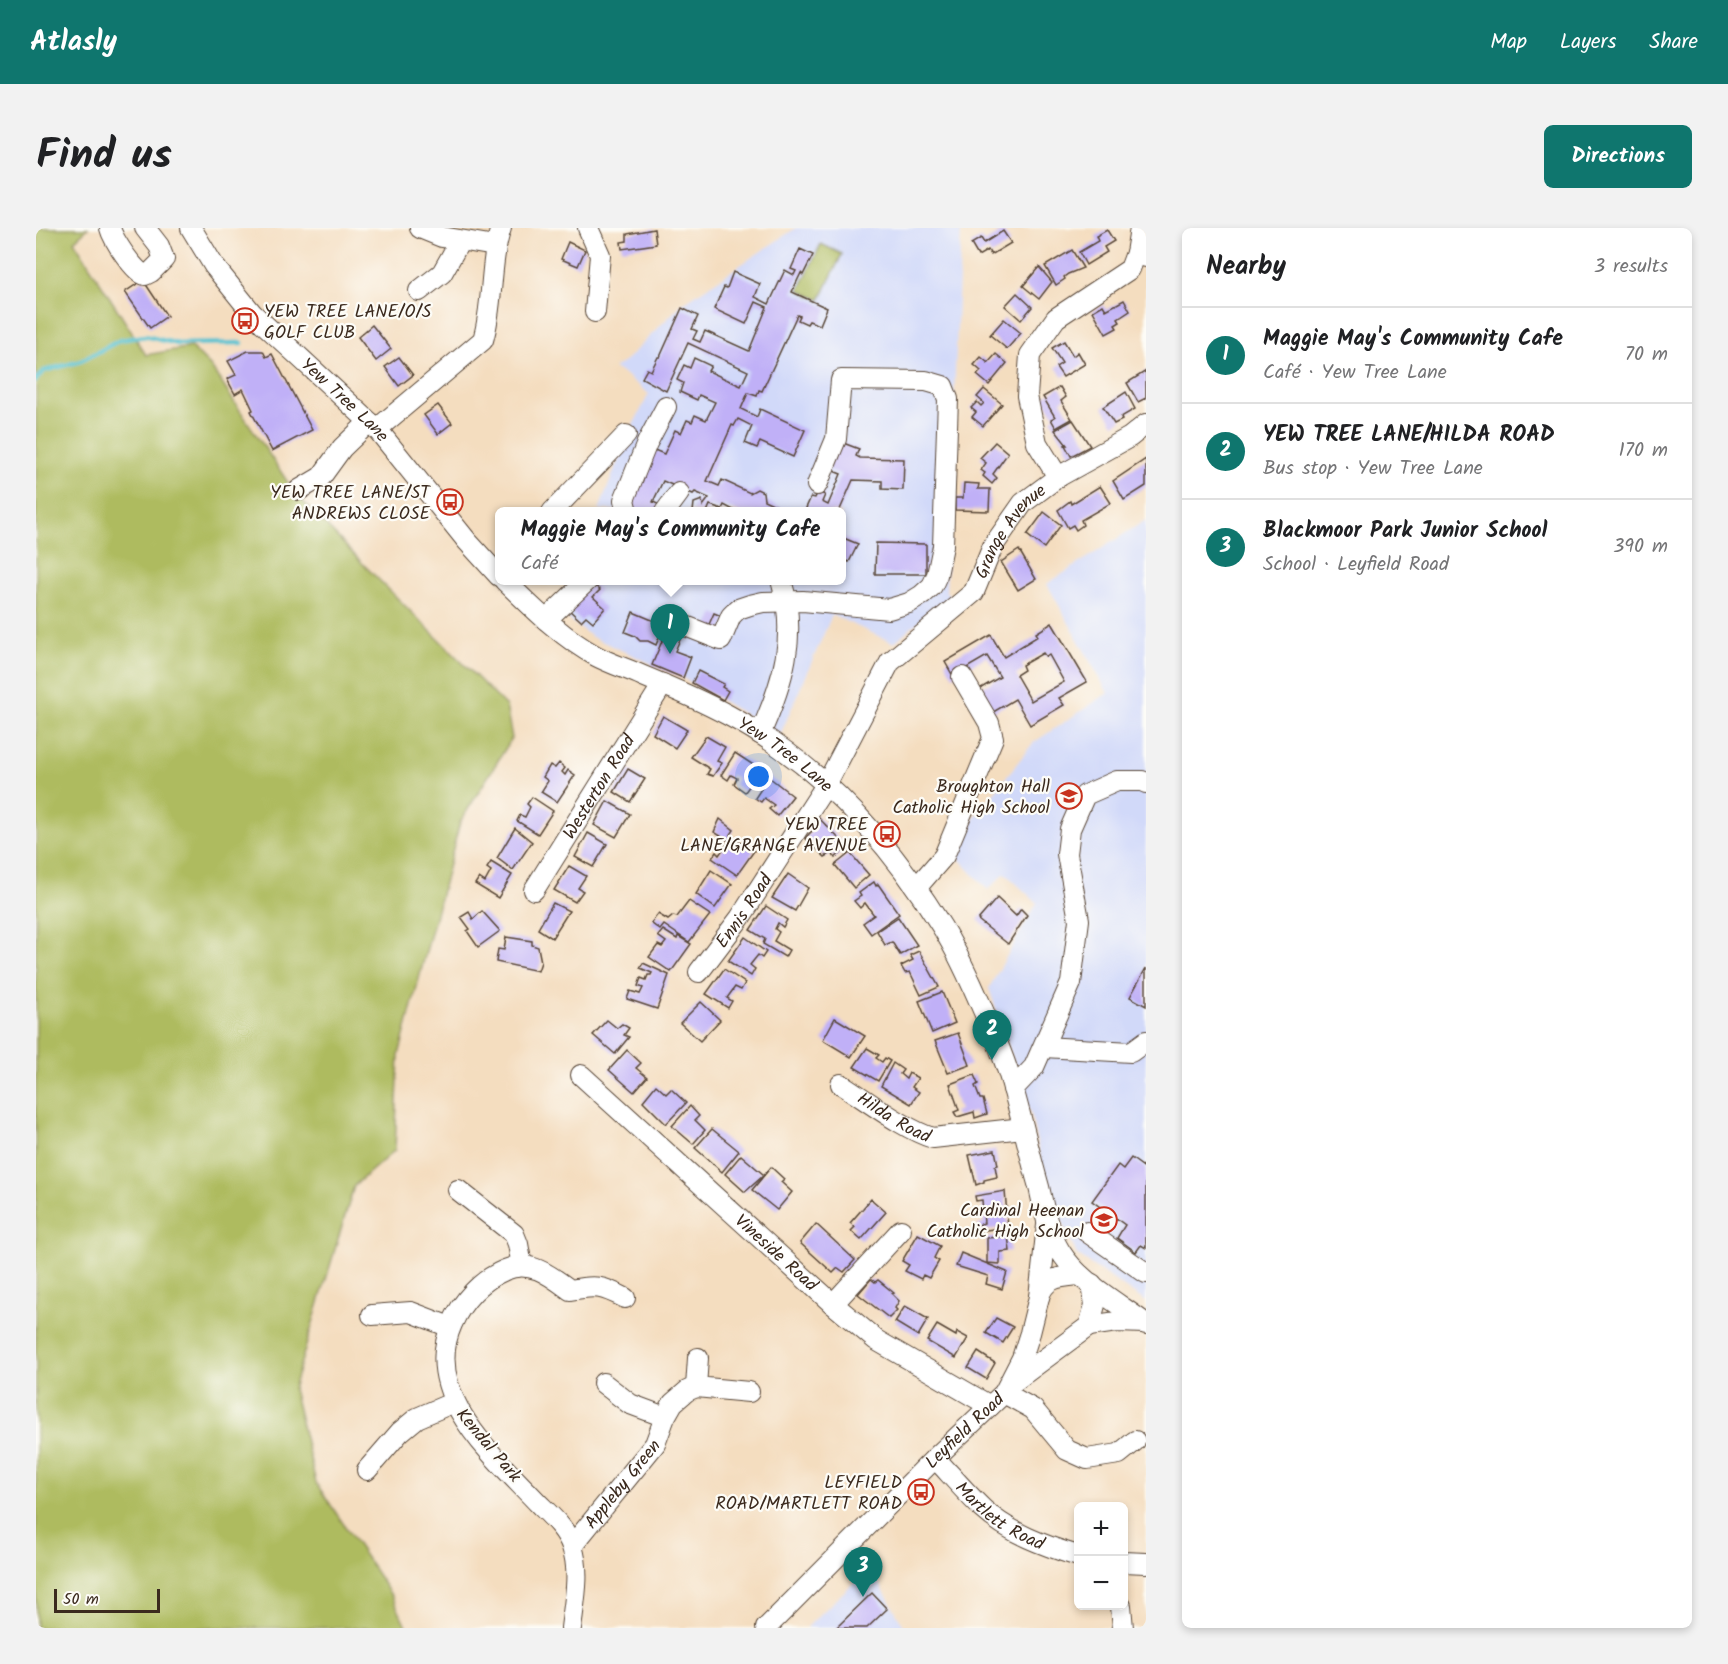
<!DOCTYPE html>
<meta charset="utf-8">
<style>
body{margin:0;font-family:Kalam,sans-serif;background:#f2f2f2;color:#202124}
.controls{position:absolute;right:18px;bottom:18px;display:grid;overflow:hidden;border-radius:9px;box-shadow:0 3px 9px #0003}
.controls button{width:54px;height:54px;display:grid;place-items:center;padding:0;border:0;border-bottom:2px solid #e0e0e0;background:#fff;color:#202124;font:30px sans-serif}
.scale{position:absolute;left:18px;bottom:15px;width:106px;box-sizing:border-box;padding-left:6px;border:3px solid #3b2a1e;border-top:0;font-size:16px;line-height:21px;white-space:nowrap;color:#3b2a1e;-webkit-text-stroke:4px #fdfcf7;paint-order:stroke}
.you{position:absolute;left:723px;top:549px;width:21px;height:21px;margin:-15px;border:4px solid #fff;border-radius:50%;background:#1a73e8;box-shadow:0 0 0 9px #1a73e833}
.badge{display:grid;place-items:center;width:39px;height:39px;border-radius:50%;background:#0f766e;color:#fff;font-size:20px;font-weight:700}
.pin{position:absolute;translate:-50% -50px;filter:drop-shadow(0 2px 3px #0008)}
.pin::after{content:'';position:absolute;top:32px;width:21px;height:18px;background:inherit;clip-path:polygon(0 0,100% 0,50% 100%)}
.popup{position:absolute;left:459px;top:279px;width:351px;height:78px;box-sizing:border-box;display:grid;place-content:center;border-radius:9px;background:#fff;filter:drop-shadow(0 2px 4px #0005);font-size:20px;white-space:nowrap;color:#757577}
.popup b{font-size:22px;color:#202124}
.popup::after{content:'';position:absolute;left:50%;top:100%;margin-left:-12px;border:12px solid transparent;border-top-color:#fff}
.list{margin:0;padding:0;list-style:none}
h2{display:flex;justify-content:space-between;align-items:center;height:78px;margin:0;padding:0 24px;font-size:26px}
h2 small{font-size:20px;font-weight:400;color:#757577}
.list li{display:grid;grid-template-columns:39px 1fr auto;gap:18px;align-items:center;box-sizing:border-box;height:96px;padding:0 24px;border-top:2px solid #e0e0e0}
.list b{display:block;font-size:22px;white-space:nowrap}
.list p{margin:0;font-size:20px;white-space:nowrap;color:#757577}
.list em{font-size:20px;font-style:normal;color:#757577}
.map{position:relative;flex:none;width:1110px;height:1400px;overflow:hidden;border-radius:9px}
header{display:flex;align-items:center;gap:36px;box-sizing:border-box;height:84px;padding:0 30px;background:#0f766e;color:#fff}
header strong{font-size:28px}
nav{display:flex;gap:33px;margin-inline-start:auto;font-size:21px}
.intro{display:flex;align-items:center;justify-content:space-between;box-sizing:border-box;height:144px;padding:0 36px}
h1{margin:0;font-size:42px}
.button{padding:15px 27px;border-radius:9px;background:#0f766e;color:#fff;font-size:21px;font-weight:700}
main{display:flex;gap:36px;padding:0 36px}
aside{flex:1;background:#fff;border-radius:9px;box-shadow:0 3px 9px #0003}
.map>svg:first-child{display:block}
.built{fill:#d1d9f9}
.green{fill:#aebb5e;stroke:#74723e;stroke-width:1.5}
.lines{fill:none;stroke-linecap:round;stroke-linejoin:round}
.stream{stroke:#57c2d1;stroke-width:4.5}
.building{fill:#c0b0f7;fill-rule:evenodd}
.minor-casing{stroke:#574536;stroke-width:22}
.minor{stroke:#fff;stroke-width:20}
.labels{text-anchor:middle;stroke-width:4.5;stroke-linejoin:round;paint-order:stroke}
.poi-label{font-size:18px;fill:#3b2a1e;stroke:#fdfcf7;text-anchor:end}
.street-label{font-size:18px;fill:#3b2a1e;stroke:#fdfcf7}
</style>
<header>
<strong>Atlasly</strong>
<nav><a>Map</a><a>Layers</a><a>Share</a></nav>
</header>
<div class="intro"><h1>Find us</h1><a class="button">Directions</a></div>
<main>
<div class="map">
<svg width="1110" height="1400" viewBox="0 0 1110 1400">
<rect width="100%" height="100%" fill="#fdfcf7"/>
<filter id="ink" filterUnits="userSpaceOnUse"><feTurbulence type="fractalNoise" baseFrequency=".0167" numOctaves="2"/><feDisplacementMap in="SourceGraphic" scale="12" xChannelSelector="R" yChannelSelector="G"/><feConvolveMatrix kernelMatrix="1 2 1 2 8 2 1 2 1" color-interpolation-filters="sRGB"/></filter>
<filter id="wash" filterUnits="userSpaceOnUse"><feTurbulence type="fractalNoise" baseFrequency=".008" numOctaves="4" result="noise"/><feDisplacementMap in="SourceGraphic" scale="24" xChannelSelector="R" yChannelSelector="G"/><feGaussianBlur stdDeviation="1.35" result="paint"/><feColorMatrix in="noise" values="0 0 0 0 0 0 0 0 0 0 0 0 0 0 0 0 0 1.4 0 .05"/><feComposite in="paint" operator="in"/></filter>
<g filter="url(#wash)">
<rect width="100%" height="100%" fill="#f4ddbf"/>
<g class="built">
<path d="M760 0H925L910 364 918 371 875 399 858 415 796 387 744 507 647 450 556 409 527 387 521 369 536 353 539 356 542 353 805 352V284L563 282 592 207 613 166 591 148 577 140 587 135 646 76Z"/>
<path d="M1110 292V1074L1041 1027 1010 957 995 887 953 760 1001 675 969 645 952 662 914 621 997 515 1072 465 1011 356Z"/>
<path d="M834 1339 869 1400H770Z"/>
</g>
<g class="green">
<path d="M0 0H52L38 13 110 127 155 119 175 139 259 265 330 339 470 478 476 510 424 594 363 827 359 922 318 958 257 1161 280 1255 357 1370 371 1400H0Z"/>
<path d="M785 16 806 26 784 72 763 62Z"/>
</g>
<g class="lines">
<path class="stream" d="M0 152 8 143 45 133 84 112 109 108 142 116 206 115"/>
</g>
<g id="blocks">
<g class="building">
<path d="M618 1 620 16 586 21 585 14 591 13V6Z"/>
<path d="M1071 2 1078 13 1068 19 1071 24 1050 37 1043 24 1062 13 1060 8Z"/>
<path d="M967 3 975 15 955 27 952 22 942 28 935 16 945 10 948 15Z"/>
<path d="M532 14 549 22 542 38 525 31Z"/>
<path d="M764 21 777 27 767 47 765 45 756 64 791 80 784 97 773 93 771 96 762 92 764 88 761 87 726 163 723 162 721 168 712 165 705 181 721 189 724 181 769 202 757 229 724 214 721 220 709 215 716 198 702 191 698 198 696 197 671 253 683 258 686 252 714 265 721 261 727 264 728 272 754 284H701L688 277 686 281 674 277 671 284H657L658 275 666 272 667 278 673 270 659 264 657 266 627 253 617 274 626 278 624 284H605L592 277 616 221 628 226 639 202 645 205 651 192 656 194 659 187 670 192 679 174 663 167 661 172 644 164 647 155 641 152 648 137 654 140 658 130 675 138 672 143 705 158 712 143 652 115 630 163 606 150 611 141 615 143 622 129H624L646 80 662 88 656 101 661 103 657 111 664 114 669 103 713 123 731 79 720 74 710 96 678 81 688 59 691 60 697 44 724 56 719 69 733 76 749 42 758 47 760 43 755 41Z"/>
<path d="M1036 22 1047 40 1032 46 1028 49 1029 51 1020 57 1009 38Z"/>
<path d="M1003 39 1016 54 1003 71 987 58Z"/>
<path d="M107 52 131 88 114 100 89 64Z"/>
<path d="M981 65 996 79 985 92 969 78Z"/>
<path d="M1088 72 1094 83 1082 91 1084 94 1079 97 1081 100 1070 106 1057 83 1067 77 1070 82Z"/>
<path d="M968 91 985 105 971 121 954 107Z"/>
<path d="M336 97 355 121 340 133 322 109Z"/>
<path d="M1028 113 1037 128 1042 124 1049 136 1027 149 1020 139 1026 135 1016 120Z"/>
<path d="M212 123H227L230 129 236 126 276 202 236 223 215 183 217 182 207 161 199 166 191 151 200 147 192 133Z"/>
<path d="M960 126 971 135 953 157 941 147 945 143 938 137 945 129 952 135Z"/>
<path d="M363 129 377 147 363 158 349 139Z"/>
<path d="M1110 143V170L1102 174 1091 155Z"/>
<path d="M1024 159 1030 169 1025 173 1036 191 1020 200 1015 191 1019 189 1007 169Z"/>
<path d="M948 161 966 176 947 198 936 189 940 184 935 180 941 174 945 178 948 175 941 169Z"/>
<path d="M1090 164 1099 181 1085 189 1086 192 1078 196 1067 179Z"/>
<path d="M402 177 416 195 402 206 388 187Z"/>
<path d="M1037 192 1054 218 1035 228 1029 217H1031L1019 202Z"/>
<path d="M802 213 823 221 820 228 824 230 868 231 867 262 846 261V253L817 252 803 284H773L770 280 775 269 779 270 782 264 789 267 786 274 792 277 805 246 792 241Z"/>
<path d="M959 214 972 225 957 246 961 250 956 256 947 248 949 245 945 242 950 235 944 230Z"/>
<path d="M1110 231V258L1088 272 1077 253Z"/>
<path d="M928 255 943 256 942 261H954L953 283 919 282V270H927Z"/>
<path d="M1064 258 1075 275 1045 292 1047 297 1040 302 1037 297 1032 300 1022 282 1034 273 1035 276Z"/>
<path d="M1008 284 1025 297 1008 320 991 307Z"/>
<path d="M805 309 822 316 813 334 805 331Z"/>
<path d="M840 315 890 316V346H839Z"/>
<path d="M983 322 1000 351 982 362 965 334Z"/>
<path d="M556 355 564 362 557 369 569 380 557 394 550 388 545 393 532 381Z"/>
<path d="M597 384 628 397 620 417 612 413H604L599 408 589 404Z"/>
<path d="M678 385 690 390 683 406 671 401Z"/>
<path d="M1016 395 1051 454 1023 470 1028 477 994 497 979 471 954 486 940 463 964 449 951 428 917 448 909 434 955 407 968 429 1002 408 1000 405ZM1007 425 1010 429 1013 427 1028 454 995 473 980 447 988 442 986 437Z"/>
<path d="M631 401 646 407 639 423 655 429 647 450 616 437Z"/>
<path d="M662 443 688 456 686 459 692 463 687 472 656 455Z"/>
<path d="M627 488 651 502 639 520 617 506Z"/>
<path d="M670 508 689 519 681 533 686 535 677 548 671 546 674 541 655 529Z"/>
<path d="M699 525 725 542 709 564 698 556 701 550 695 547 692 552 685 547Z"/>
<path d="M523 535 529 540 526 544 529 547 532 542 539 547 521 574 505 564 512 553 507 549 514 537 519 540Z"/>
<path d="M592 541 609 551 594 574 578 564Z"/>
<path d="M729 546 757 568 741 588 733 581 738 577 728 570 725 574 719 570 727 558 723 556Z"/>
<path d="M496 569 517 583 502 606 481 593 484 587 489 589 494 579 491 576Z"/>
<path d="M571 573 594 586 580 609 558 597Z"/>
<path d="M780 587 811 619 799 630 796 625 789 629 769 610 778 601 772 596Z"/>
<path d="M684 591 698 602 694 608 718 623 701 647 676 630 680 624 683 627 693 613 678 604Z"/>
<path d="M479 600 496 614 477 642 461 630Z"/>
<path d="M552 605 571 616 557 639 539 629Z"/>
<path d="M814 625 833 647 818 660 799 637Z"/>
<path d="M455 634 476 647 462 670 439 656 443 650 449 654 455 643 451 640Z"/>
<path d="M533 638 550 648 542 660 547 663 539 674 518 662Z"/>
<path d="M675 642 696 656 679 680 660 666Z"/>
<path d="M752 646 772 660 759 683 736 670Z"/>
<path d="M838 654 840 658 842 656 863 686 835 706 827 695 838 687 829 675 824 680 818 673 825 668 823 665Z"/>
<path d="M961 670 980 688 985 681 991 687 972 716 942 692Z"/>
<path d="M653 673 674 687 653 714 628 697 624 702 615 695 622 686 632 692 637 688 641 689Z"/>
<path d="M517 675 533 683 516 710 502 701Z"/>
<path d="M730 678 751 692 747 699 742 695 739 701 743 704 738 713 753 722 749 729 727 716 729 711 714 702Z"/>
<path d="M446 683 464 703 442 719 431 703 434 701 425 689 433 684 437 691Z"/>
<path d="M862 689 881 717 864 727 856 714 849 717 841 703Z"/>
<path d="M627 702 641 711 642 708 655 716 635 744 613 729 622 717 626 719 630 714 622 708Z"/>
<path d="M470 709 496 713V717L502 719 505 734 502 743 460 734 462 721 468 722Z"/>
<path d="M709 709 730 724 726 730 722 727 714 737 719 741 715 748 692 733Z"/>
<path d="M883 723 903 759 885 767 874 744 869 745 865 738 877 732 874 727Z"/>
<path d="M607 735 633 747 621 781 591 771 594 763 604 766 607 760 602 758 605 750 610 752 612 747H615L616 745 604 740Z"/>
<path d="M1110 740V778L1094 769Z"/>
<path d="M688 741 709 755 705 762 699 759 691 770 696 773 692 780 670 766Z"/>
<path d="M906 764 919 795 896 805 883 773Z"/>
<path d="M665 774 684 792 664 813 644 795Z"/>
<path d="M799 790 829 808 815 829 787 812Z"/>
<path d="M571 792 581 800 586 796 593 800 588 807 593 809 579 826 557 807Z"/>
<path d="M922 805 934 837 912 845 899 813Z"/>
<path d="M831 820 843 827 840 830 846 834 849 830 854 833 842 853 818 839Z"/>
<path d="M591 822 605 835 600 840 611 849 598 864 573 842Z"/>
<path d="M857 835 867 842 864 846 870 851 873 845 882 850 876 859 883 864 875 876 845 858Z"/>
<path d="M938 847 942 856 939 858 944 871H947L951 886 939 890 938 884 921 889 918 884 923 882 914 856Z"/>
<path d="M620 857 630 866 635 861 650 875 630 896 607 873Z"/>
<path d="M654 878 663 888 659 892 669 902 657 916 636 898Z"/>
<path d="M676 901 703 923 686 944 659 920Z"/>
<path d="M959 922 962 937 959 938 961 949 948 952V954L940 957 933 927Z"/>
<path d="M705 927 728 947 709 964 689 946Z"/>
<path d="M1095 930 1110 941V1020L1105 1017 1100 1024 1081 1010 1089 997 1056 973 1082 937 1087 941Z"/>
<path d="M735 939 748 951 745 954 756 964 741 982 716 962Z"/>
<path d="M969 963 972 999 943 1003 942 997 948 995 946 972 940 973 939 968Z"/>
<path d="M835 971 850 984 825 1012 815 1003 819 999 814 995Z"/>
<path d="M780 996 819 1032 808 1044 802 1040 797 1045 764 1015Z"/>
<path d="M882 1006 904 1018 898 1030 903 1033 893 1050 887 1047 885 1051 869 1043 873 1037 866 1033Z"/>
<path d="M972 1008 974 1023 964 1024V1036L951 1035V1010Z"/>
<path d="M925 1025 971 1044 966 1061 950 1056 952 1048 920 1038Z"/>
<path d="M835 1051 839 1054 842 1052 858 1065 856 1066 863 1073 859 1080 861 1082 853 1090 822 1066Z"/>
<path d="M869 1078 892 1091 882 1108 859 1094Z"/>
<path d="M960 1090 977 1099 967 1115 950 1105Z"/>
<path d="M901 1097 920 1108 921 1104 932 1110 920 1130 891 1113Z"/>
<path d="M942 1124 959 1135 950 1151 932 1140Z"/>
<path d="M836 1365 851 1381 831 1400H800Z"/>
</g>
</g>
</g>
<g filter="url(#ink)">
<use href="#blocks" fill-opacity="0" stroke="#574536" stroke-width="1.5"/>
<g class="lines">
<g class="minor-casing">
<g id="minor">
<path d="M74 0C77 11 98 44 109 47L115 44 128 31 123 18 109 0"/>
<path id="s1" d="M155 0 178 38 216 85 341 201 431 313 463 348"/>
<path d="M384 0 406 9 459 18"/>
<path d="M552 0 564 27 559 84"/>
<path d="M1104 0 1100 25 1110 29"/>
<path d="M383 63 406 45 424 13"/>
<path d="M341 201 447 112C458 75 453 36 465 0"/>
<path d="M1022 249 1001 215 991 168 994 127 1020 90 1094 41 1100 25"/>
<path d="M263 262 285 249 306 220 333 194"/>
<path d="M516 284 590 207"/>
<path d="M591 284 588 272 611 215 630 179"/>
<path d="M629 284 643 265"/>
<path id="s2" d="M468 352C497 380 525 409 560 428 575 436 592 441 607 448 636 460 664 472 692 487 782 535 853 613 906 699 922 725 935 754 947 782 959 809 971 836 978 864 987 896 994 928 1003 959 1008 981 1012 1004 1024 1023 1043 1054 1081 1074 1110 1096"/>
<path d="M510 392 552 352"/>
<path d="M637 393 685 412 695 388 702 381 714 377 727 374 767 373 853 381 873 375 886 367 896 358 901 347 907 318 912 171 907 158 890 153 805 152 800 211 781 257"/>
<path d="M724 506C747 455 762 407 745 352"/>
<path d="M881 659 908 628 957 510 953 495 926 449"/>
<path id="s3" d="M498 662 627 456"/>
<path id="s4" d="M663 744 704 690 790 557 854 434 938 364 957 318 987 275 1022 249 1094 209 1110 196"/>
<path d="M1008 819 1095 824 1110 813"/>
<path id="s5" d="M545 847 797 1076 840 1112 954 1178"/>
<path id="s6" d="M805 856C829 871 871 903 897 910L987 900"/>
<path d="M977 861 998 839 1035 755 1043 692 1031 626 1034 601 1049 567 1081 553H1106L1110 555"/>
<path d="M422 962 478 1006 482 1016 486 1038"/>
<path d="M1051 1004 1110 1045"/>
<path d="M1003 1069C1009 1048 1026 1049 1044 1047"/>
<path d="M797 1076 865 1002"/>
<path d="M336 1087 375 1084 414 1099"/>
<path d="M1053 1098 1081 1094 1109 1095"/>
<path d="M662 1130 660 1159 713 1164"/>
<path d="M567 1155 594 1176 629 1189"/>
<path d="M976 1155 1053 1098 1059 1077 1056 1056"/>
<path d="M968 1165 997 1181 1031 1222 1051 1231 1083 1226 1099 1213"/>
<path id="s7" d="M899 1230C915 1247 930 1265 947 1281 973 1305 1009 1318 1042 1328"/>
<path d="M331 1242 364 1204 381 1190 418 1174"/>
<path id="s8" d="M536 1318 619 1216 629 1189 637 1175 651 1163 660 1159"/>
<path d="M1088 1334 1110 1335"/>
<path d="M1085 1378 1087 1400"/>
<path d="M535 1400C538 1375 545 1344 536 1319 531 1302 515 1288 503 1276 460 1230 384 1167 416 1096 426 1073 445 1052 469 1042 494 1031 514 1047 534 1062 560 1057 566 1058 589 1070"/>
<path id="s9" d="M730 1400 899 1230 968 1165 986 1130 994 1105 1003 1069 1011 997"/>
</g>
</g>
<use href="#minor" class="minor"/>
</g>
</g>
<defs>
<g id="bus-ring" transform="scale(1.35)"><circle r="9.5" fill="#fdfcf7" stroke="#c8321e" stroke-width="1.5"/><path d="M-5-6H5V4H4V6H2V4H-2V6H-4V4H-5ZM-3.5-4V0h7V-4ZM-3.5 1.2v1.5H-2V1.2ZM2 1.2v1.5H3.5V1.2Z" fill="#c8321e"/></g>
<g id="school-ring" transform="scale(1.35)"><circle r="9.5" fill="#fdfcf7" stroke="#c8321e" stroke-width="1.5"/><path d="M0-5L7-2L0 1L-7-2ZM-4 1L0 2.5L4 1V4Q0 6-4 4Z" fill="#c8321e"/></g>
</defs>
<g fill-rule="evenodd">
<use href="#bus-ring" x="209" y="93"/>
<use href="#bus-ring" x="414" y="274"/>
<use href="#school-ring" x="1033" y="568"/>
<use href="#bus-ring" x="851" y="606"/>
<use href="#school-ring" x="1068" y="992"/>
<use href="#bus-ring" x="885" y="1264"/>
</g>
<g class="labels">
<g class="poi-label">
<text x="228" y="89" text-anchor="start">YEW TREE LANE/O/S<tspan x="228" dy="21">GOLF CLUB</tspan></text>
<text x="394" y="270">YEW TREE LANE/ST<tspan x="394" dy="21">ANDREWS CLOSE</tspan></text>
<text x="1014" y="564">Broughton Hall<tspan x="1014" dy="21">Catholic High School</tspan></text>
<text x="832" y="602">YEW TREE<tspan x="832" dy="21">LANE/GRANGE AVENUE</tspan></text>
<text x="1048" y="988">Cardinal Heenan<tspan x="1048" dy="21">Catholic High School</tspan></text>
<text x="866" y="1260">LEYFIELD<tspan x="866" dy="21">ROAD/MARTLETT ROAD</tspan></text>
</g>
<g class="street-label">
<text dy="6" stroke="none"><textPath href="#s1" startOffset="232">Yew Tree Lane</textPath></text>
<text dy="6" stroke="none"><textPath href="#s4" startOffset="546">Grange Avenue</textPath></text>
<text dy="6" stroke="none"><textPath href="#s2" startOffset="334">Yew Tree Lane</textPath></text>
<text dy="6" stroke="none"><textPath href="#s3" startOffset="122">Westerton Road</textPath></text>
<text dy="6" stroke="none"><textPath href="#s4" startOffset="76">Ennis Road</textPath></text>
<text dy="6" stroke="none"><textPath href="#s6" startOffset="63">Hilda Road</textPath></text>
<text dy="6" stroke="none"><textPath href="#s5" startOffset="264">Vineside Road</textPath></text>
<text dy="6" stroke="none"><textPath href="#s9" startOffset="280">Leyfield Road</textPath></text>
<text transform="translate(453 1217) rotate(50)" y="6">Kendal Park</text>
<text dy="6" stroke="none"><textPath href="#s8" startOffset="80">Appleby Green</textPath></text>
<text dy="6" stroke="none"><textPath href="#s7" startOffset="88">Martlett Road</textPath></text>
</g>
</g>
</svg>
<div class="controls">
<button>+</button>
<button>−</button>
</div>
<div class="scale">50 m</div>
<div class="you"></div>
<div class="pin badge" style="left:634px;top:426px">1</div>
<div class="popup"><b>Maggie May's Community Cafe</b>Café</div>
<div class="pin badge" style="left:956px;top:832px">2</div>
<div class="pin badge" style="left:827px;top:1369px">3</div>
</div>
<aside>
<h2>Nearby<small>3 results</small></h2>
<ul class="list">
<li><span class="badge">1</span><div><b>Maggie May's Community Cafe</b><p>Café · Yew Tree Lane</p></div><em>70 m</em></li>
<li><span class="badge">2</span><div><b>YEW TREE LANE/HILDA ROAD</b><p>Bus stop · Yew Tree Lane</p></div><em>170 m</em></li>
<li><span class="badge">3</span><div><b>Blackmoor Park Junior School</b><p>School · Leyfield Road</p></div><em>390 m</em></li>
</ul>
</aside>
</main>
